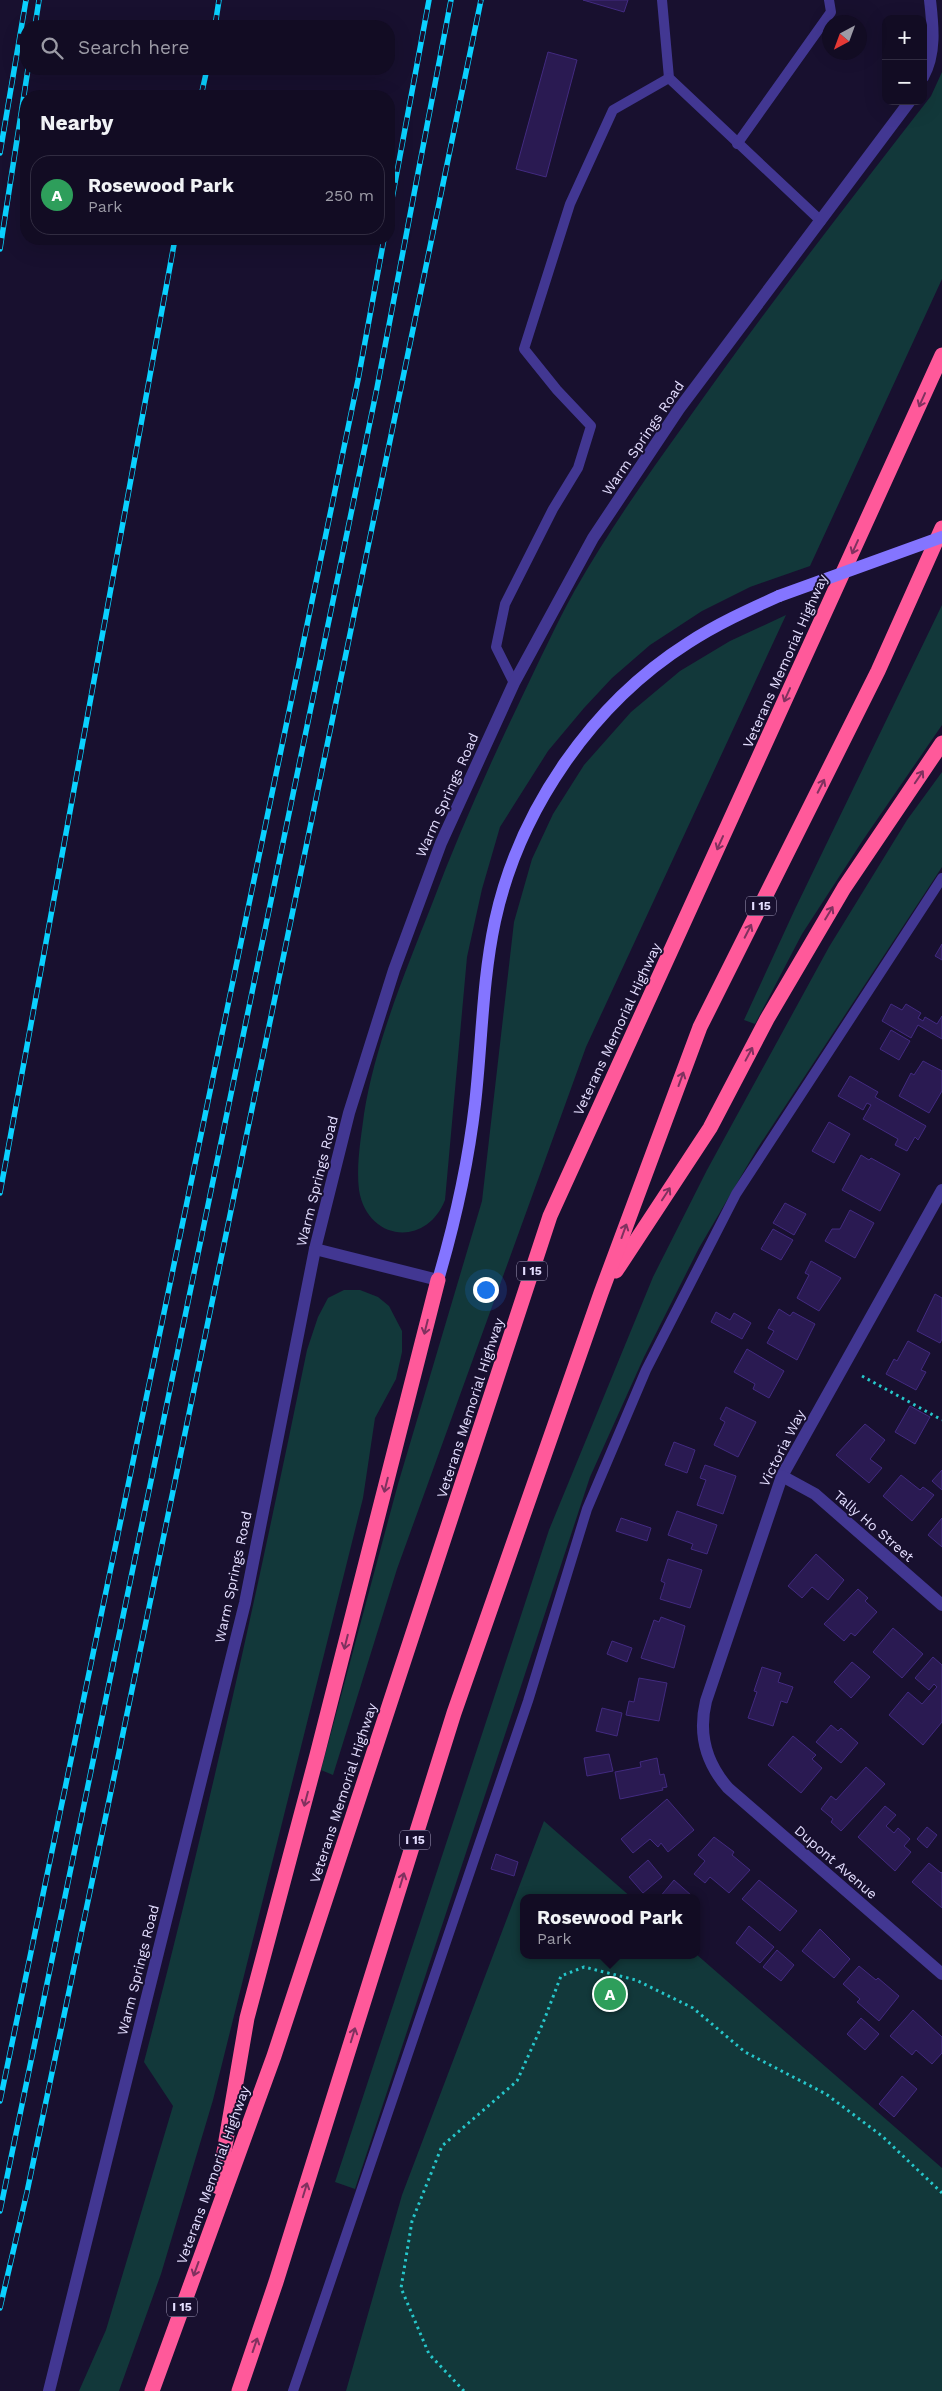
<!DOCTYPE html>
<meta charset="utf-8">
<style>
body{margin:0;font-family:"Work Sans",sans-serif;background:#1b152b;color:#f1f3f6}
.controls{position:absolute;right:15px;top:15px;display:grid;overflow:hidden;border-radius:10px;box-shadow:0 5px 20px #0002}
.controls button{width:45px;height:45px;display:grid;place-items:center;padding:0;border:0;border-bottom:1px solid #312c41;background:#120c23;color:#f1f3f6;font:25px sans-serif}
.compass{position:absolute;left:822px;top:15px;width:45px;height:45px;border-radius:50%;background:#120c23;box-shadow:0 5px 20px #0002;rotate:221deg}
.you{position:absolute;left:485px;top:1289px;width:18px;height:18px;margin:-12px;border:4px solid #fff;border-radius:50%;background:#1a73e8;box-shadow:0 0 0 8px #1a73e833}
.badge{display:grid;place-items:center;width:32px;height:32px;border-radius:50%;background:#d93025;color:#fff;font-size:16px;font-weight:700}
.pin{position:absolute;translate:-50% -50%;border:2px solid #fff;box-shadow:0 1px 5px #0006}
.popup{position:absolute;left:520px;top:1894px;width:180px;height:65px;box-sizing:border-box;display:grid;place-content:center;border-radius:10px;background:#120c23;filter:drop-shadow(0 1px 4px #0005);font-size:16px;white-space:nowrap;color:#9c9ba6}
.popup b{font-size:19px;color:#f1f3f6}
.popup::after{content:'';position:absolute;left:50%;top:100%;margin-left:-10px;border:10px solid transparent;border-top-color:#120c23}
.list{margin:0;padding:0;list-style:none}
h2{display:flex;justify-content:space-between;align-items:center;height:65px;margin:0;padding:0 20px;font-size:21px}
h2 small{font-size:16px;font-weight:400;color:#9c9ba6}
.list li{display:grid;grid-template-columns:32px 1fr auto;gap:15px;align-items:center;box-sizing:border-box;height:80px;margin:0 10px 10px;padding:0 10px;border:1px solid #312c41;border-radius:20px}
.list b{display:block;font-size:19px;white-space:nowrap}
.list p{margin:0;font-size:16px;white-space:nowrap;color:#9c9ba6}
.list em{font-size:16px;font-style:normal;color:#9c9ba6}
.icon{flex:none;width:28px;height:28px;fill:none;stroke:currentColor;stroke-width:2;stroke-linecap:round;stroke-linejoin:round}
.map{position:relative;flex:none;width:942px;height:2391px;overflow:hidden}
.search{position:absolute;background:#120c23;box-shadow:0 5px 20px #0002;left:20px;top:20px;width:375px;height:55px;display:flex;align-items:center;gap:12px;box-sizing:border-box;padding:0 18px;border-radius:20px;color:#9c9ba6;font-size:19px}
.panel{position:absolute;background:#120c23;box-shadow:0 5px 20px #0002;left:20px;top:90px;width:375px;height:155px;border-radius:20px}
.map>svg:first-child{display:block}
.green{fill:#12383a}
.building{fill:#2a1a52;stroke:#422a80}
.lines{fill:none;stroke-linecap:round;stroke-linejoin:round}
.path{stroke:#26c7cb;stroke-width:3;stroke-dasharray:2.5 4;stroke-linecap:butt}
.service{stroke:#423792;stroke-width:10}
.minor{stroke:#423792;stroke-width:12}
.secondary{stroke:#8475ff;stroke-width:12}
.motorway{stroke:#ff599a;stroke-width:15}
.rail-casing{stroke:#0ad1ff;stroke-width:5.5}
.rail{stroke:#18102f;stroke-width:4;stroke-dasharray:11;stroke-linecap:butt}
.secondary-bridge{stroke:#8475ff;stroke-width:12}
.oneway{stroke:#80315f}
.labels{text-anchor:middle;stroke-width:4;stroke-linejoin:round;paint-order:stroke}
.shield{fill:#18102f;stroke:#a7a0c1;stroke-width:1}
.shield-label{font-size:12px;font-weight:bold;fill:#e4deff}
.street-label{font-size:14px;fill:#e4deff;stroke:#18102f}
</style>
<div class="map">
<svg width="942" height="2391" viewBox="0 0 942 2391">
<rect width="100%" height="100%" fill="#18102f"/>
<g class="green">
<path d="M942 72V279L810 566 750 587 702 611 650 645 612 678 584 708 548 751 500 827 482 889 467 957 445 1200C426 1248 367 1241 359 1190 356 1165 361 1138 364 1114 375 1044 406 970 432 904 458 835 488 768 520 701 538 664 555 626 575 590 608 532 647 476 686 422 764 311 847 204 931 96Z"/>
<path d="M942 605V725L863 840 802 934 755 1024 744 1020 795 909Z"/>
<path d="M786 615 586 1047 397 1569 333 1775 321 1770 398 1484 482 1201 514 922 532 859 553 814 584 765 631 712 680 671 730 641Z"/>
<path d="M942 772V867L757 1149 699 1248 644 1357 590 1477 355 2189 335 2182 549 1530 653 1277 707 1170 829 947 907 820Z"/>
<path d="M344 1290H360L378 1297 389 1306 402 1331V1352L396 1379 375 1418 363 1498 213 2100 161 2274 119 2391H79L106 2330 173 2106 144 2062C206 1826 258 1589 307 1350L318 1317 328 1298Z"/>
<path d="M544 1821 632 1898H524V1955L696 1954 942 2168V2391H346L402 2195Z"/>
</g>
<g class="building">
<path d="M583 0H628L624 12Z"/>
<path d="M548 52 577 60 546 177 516 169Z"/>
<path d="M942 944V960L935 956Z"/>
<path d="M891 1004 902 1010 906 1004 921 1013 918 1018 923 1021 925 1017 937 1024 942 1016V1039L918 1025 911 1038 882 1021Z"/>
<path d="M891 1030 910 1041 899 1060 880 1049Z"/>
<path d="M923 1061 942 1071V1091L929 1113 899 1096 911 1073 914 1075Z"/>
<path d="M850 1076 878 1092 875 1097 926 1126 918 1140 915 1137 907 1151 895 1145 898 1139 863 1119 871 1105 867 1103 863 1110 838 1096Z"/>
<path d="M829 1122 850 1134 834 1163 812 1151Z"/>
<path d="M861 1155 869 1160 871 1158 900 1174 880 1211 842 1190Z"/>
<path d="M785 1203 806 1214 794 1235 773 1223Z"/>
<path d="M850 1210 874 1223 855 1258 825 1241 832 1229H840Z"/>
<path d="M773 1229 793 1240 781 1260 761 1249Z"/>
<path d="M811 1261 841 1278 819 1311 797 1298 809 1275 805 1273Z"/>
<path d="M935 1294 942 1298V1339L940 1343 917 1331Z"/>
<path d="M779 1309 790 1316 793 1312 815 1324 797 1360 767 1343 774 1331 768 1328Z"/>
<path d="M716 1312 730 1320 734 1313 751 1323 742 1339 711 1322Z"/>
<path d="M908 1341 930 1353 921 1370 926 1372 916 1390 886 1374 894 1359 897 1361Z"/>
<path d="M747 1349 784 1371 769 1398 753 1389 755 1384 734 1372Z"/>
<path d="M910 1406 930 1417 915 1444 895 1432Z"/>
<path d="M726 1407 756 1422 738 1457 714 1445 725 1422 720 1419Z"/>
<path d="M865 1424 885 1440 870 1459 882 1468 869 1483 836 1455Z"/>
<path d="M674 1442 695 1450 687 1473 665 1465Z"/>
<path d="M705 1465 736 1476 723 1514 697 1505 706 1480 700 1478Z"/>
<path d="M942 1470V1490L932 1481Z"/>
<path d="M901 1475 920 1490 923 1487 934 1495 912 1521 883 1496Z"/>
<path d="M677 1511 717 1525 707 1554 691 1549 693 1544 668 1535Z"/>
<path d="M621 1518 651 1528 647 1541 616 1531Z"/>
<path d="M942 1518V1547L928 1535Z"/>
<path d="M816 1554 844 1580 828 1600 812 1587 802 1598 788 1586Z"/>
<path d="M668 1559 702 1570 690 1608 660 1599 665 1583 661 1581Z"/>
<path d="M858 1589 868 1598 865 1601 877 1612 855 1636 851 1633 844 1641 824 1624Z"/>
<path d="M661 1617 685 1626 674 1668 641 1658 654 1620 659 1622Z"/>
<path d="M893 1628 923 1654 902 1678 873 1652Z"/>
<path d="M612 1641 632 1648 627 1662 607 1654Z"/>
<path d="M933 1657 942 1665V1722L923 1745 889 1715 908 1692 922 1704 937 1687 934 1684 929 1690 915 1678Z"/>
<path d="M852 1662 870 1677 851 1698 834 1682Z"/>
<path d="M762 1667 781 1673 778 1682 793 1687 787 1703 781 1701 773 1726 748 1718 757 1692 754 1691Z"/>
<path d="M639 1678 667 1683 659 1721 626 1715 629 1701 634 1702Z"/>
<path d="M602 1708 622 1713 617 1736 596 1731Z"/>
<path d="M831 1725 838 1731 841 1728 858 1743 841 1763 816 1742Z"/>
<path d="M793 1736 816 1755 812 1759 822 1768 801 1793 768 1765Z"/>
<path d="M609 1754 613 1771 587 1776 584 1758Z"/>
<path d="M657 1758 660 1775 664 1774 667 1787 662 1788 663 1790 620 1799 615 1772 641 1767 640 1762Z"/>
<path d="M866 1767 885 1784 841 1831 831 1822 833 1819 821 1809 831 1796 836 1800Z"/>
<path d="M667 1799 694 1830 668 1852 661 1843 658 1847 650 1839 633 1853 621 1839Z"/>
<path d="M885 1806 896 1815 886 1826 894 1833 898 1828 910 1839 904 1846 911 1852 895 1871 858 1837Z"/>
<path d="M927 1827 937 1835 927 1848 917 1839Z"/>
<path d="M714 1837 734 1852 732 1855 750 1870 729 1893 710 1877 705 1883 694 1874 705 1861 698 1855Z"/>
<path d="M496 1854 518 1862 514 1876 491 1869Z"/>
<path d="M648 1860 662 1877 643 1893 629 1877Z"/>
<path d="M929 1863 941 1873 942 1872V1908L912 1882Z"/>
<path d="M674 1880 692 1896 690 1898H659Z"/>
<path d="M759 1880 797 1911 780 1931 742 1899Z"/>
<path d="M749 1926 774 1947 760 1963 736 1943Z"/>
<path d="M820 1929 850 1959 834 1978 802 1951Z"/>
<path d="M777 1950 794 1965 781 1981 763 1967Z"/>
<path d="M859 1966 876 1980 878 1978 899 1996 879 2021 857 2002 860 1999 843 1984Z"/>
<path d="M913 2010 942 2037V2053L932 2064 916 2050 912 2055 890 2036Z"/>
<path d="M861 2018 879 2034 865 2050 847 2034Z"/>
<path d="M902 2076 917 2089 894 2117 879 2104Z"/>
</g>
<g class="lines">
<g class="path">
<path d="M862 1376 942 1420"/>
<path d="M464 2391 429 2354 401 2288 412 2221 442 2146 517 2081 543 2023 561 1976 584 1967 636 1980 693 2008 745 2052 826 2094 882 2136 942 2193"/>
</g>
<g class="service">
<path d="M662 0 669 78 821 221"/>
<path d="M737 144 831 12 829 0"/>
<path d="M514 683 496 647 505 604 553 509 578 468 591 426 557 390 524 349 570 204 613 110 669 78"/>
<path d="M293 2391 528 1701 587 1509 646 1370 736 1194 942 878"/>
</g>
<g class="minor">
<path d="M923 77C936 54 933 26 930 0"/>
<path d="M942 1190 782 1476 706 1701C698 1734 706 1763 728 1788L942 1974"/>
<path d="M315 1249 438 1280"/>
<path d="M782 1476 815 1494 942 1605"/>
<path d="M49 2391 245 1603 315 1249 349 1113 394 970 441 843 514 683 593 538 679 409 910 101"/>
</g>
<path class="secondary" d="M438 1280C455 1222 468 1165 475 1104 482 1043 482 982 495 921 519 810 592 704 688 643 717 624 748 610 779 596"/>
<g class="motorway">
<path d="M616 1271 710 1128 767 1019 844 888 942 743"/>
<path d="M218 2187 247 2018 317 1755 438 1280"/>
<path d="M152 2391 274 2056 550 1216 942 355"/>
<path d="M239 2391 276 2282 454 1713 601 1293 700 1027 878 671 942 528"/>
</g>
<g class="rail-casing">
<g id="rail">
<path d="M35 26 39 0"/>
<path d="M215 26 219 0"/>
<path d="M201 96 207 69"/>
<path d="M0 153 26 0"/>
<path d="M389 215 429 0"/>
<path d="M0 249 28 69"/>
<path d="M0 1193 175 239"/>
<path d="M0 2101 358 380 384 239"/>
<path d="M0 2211 377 388 451 0"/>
<path d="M0 2308 27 2192 115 1772 481 0"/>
</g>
</g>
<use href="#rail" class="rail"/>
<path class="secondary-bridge" d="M779 596 942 537"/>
</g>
<defs><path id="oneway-shaft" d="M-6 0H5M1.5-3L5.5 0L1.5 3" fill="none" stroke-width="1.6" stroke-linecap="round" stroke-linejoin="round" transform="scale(1.25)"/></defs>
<g class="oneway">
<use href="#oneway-shaft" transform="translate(922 400) rotate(114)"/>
<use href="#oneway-shaft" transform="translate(855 547) rotate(114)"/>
<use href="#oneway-shaft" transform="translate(787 695) rotate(114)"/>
<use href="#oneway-shaft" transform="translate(919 777) rotate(-56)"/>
<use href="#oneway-shaft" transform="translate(821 786) rotate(-63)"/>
<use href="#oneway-shaft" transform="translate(720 843) rotate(114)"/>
<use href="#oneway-shaft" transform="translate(829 913) rotate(-59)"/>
<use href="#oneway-shaft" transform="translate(748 931) rotate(-63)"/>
<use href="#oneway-shaft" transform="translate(749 1054) rotate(-62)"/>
<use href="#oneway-shaft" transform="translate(681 1079) rotate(-70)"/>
<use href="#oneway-shaft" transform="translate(666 1194) rotate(-57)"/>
<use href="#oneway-shaft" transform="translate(624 1231) rotate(-70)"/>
<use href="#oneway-shaft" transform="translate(426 1327) rotate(104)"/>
<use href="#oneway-shaft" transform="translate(386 1485) rotate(104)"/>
<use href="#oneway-shaft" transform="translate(346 1642) rotate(104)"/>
<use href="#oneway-shaft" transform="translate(306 1799) rotate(105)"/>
<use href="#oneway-shaft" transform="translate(402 1880) rotate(-73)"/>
<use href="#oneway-shaft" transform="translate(353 2035) rotate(-73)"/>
<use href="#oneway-shaft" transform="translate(305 2190) rotate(-73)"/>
<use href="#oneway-shaft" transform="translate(196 2269) rotate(110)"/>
<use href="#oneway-shaft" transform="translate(255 2345) rotate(-71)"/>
</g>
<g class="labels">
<g class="shield">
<rect x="746" y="896.5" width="30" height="19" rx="4"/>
<rect x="517" y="1261.5" width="30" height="19" rx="4"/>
<rect x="400" y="1830.5" width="30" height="19" rx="4"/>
<rect x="167" y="2297.5" width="30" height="19" rx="4"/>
</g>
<g class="shield-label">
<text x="761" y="910">I 15</text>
<text x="532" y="1275">I 15</text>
<text x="415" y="1844">I 15</text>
<text x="182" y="2311">I 15</text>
</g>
<g class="street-label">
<text transform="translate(643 438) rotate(-56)" y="5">Warm Springs Road</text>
<text transform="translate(785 661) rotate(-66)" y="5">Veterans Memorial Highway</text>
<text transform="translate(447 795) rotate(-66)" y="5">Warm Springs Road</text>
<text transform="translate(617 1029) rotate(-65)" y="5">Veterans Memorial Highway</text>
<text transform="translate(317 1181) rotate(-76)" y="5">Warm Springs Road</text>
<text transform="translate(470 1408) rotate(-72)" y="5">Veterans Memorial Highway</text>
<text transform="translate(782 1448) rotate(-63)" y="5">Victoria Way</text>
<text transform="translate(874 1526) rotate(41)" y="5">Tally Ho Street</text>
<text transform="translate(233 1577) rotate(-78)" y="5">Warm Springs Road</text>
<text transform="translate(343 1793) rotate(-72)" y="5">Veterans Memorial Highway</text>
<text transform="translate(836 1862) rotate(41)" y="5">Dupont Avenue</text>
<text transform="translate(138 1970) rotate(-76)" y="5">Warm Springs Road</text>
<text transform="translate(213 2175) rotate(-70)" y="5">Veterans Memorial Highway</text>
</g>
</g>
</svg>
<div class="controls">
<button>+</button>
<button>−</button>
</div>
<svg class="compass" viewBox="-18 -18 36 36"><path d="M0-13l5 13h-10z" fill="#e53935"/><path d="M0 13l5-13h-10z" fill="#9c9ba6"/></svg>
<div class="you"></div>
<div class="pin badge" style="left:610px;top:1994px;background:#2e9e5b">A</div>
<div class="popup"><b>Rosewood Park</b>Park</div>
<div class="search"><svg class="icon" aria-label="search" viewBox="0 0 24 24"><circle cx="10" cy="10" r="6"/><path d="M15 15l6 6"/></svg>Search here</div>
<section class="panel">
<h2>Nearby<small></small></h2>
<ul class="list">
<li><span class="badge" style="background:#2e9e5b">A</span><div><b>Rosewood Park</b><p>Park</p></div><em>250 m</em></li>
</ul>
</section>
</div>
